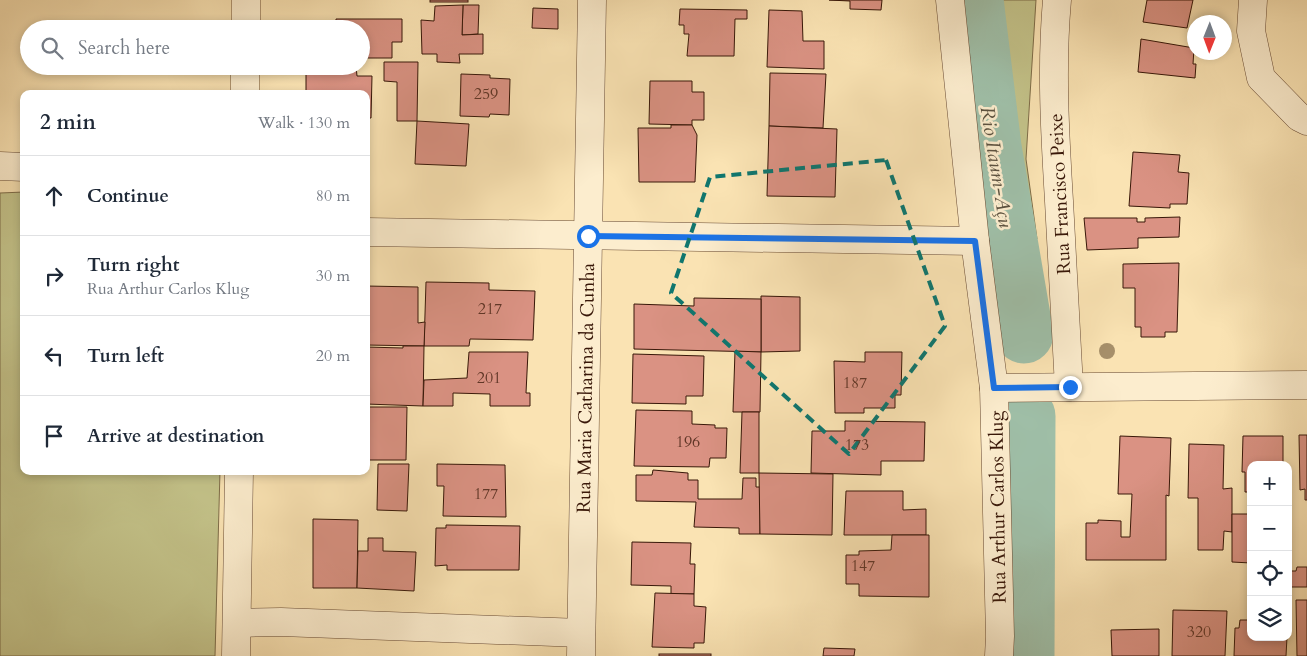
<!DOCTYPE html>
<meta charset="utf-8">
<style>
body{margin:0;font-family:Cardo,serif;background:#f2f2f3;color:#1f2937}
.controls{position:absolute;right:15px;bottom:15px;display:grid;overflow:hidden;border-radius:10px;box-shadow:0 2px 8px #0003}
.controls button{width:45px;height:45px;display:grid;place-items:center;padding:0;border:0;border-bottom:1px solid #e0e1e3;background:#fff;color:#1f2937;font:25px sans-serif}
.compass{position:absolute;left:1187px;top:15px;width:45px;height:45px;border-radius:50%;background:#fff;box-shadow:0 2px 8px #0003;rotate:181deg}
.stop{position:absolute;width:15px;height:15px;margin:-11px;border:4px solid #1a73e8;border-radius:50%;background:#fff}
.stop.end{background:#1a73e8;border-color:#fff;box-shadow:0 1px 5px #0008}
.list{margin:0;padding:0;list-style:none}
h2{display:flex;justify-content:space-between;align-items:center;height:65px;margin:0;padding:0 20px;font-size:21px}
h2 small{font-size:16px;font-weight:400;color:#747a83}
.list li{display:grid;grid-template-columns:32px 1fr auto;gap:15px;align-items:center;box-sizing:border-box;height:80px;padding:0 20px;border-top:1px solid #e0e1e3}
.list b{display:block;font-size:19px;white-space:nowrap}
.list p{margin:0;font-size:16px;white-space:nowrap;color:#747a83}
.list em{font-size:16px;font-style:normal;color:#747a83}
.icon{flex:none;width:28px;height:28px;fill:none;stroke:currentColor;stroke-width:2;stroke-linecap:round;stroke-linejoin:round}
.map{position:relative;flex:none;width:1307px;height:656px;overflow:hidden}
.search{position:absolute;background:#fff;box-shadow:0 2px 8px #0003;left:20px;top:20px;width:350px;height:55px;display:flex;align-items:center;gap:12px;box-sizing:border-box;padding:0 18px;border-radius:28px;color:#747a83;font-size:19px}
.panel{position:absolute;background:#fff;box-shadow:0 2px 8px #0003;left:20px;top:90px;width:350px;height:385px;border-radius:10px}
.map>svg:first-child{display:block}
.green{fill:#c3c289;stroke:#7e6c48}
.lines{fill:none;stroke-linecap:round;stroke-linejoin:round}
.river{stroke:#9fbfa8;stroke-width:59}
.building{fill:#da9283;stroke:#381708}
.minor-casing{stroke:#684a33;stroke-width:29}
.minor{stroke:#fcedce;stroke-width:28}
.tree{fill:#a68f6a}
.route{stroke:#1a73e8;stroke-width:6}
.marked{fill:none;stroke:#0f766e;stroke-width:4;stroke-dasharray:10 6;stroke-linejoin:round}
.labels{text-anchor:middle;stroke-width:5;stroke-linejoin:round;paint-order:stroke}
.number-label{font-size:16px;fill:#603627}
.street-label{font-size:19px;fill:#381708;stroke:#fcedce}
.water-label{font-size:20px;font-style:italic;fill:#5c5240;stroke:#fcedce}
</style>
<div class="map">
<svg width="1307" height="656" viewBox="0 0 1307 656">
<rect width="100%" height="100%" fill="#fae3b3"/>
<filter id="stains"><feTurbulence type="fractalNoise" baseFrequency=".004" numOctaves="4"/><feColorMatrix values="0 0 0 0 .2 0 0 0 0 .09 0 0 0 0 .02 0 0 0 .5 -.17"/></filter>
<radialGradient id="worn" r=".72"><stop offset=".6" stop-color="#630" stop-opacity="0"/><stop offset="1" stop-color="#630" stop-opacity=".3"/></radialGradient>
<g class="green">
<path d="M973 0H1036L1026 159 1037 239 1005 241 991 147Z"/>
<path d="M24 192V471H220L215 656H0V193Z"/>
</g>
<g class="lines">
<g class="river">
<path d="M974 0 992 147 1024 334"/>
<path d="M1025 656 1026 416"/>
</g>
</g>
<g class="building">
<rect x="430" y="0" width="38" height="2"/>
<path d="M829 0H882L881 10 850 9V1Z"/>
<path d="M1147 0H1193L1187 28 1143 22Z"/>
<path d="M463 5H479L478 34 462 35Z"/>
<path d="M463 5 462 35 483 34V54H459L460 63 437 62V54H422L421 20 434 21 435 6Z"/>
<path d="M533 8 558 9V29L532 28Z"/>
<path d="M680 9 747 10V19H735L734 56H687L689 34H684V25H679Z"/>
<path d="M769 10 802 11 803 41H824V69L767 67Z"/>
<path d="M336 19H402V42H392V58H361V29H336Z"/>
<path d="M1141 39 1194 48 1193 64H1196L1195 78 1138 72Z"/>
<path d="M384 62H418L417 121H397V82L384 81Z"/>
<path d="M306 66H356L357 76H372L371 118H366V94H306Z"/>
<path d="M770 73 826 74 823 128 769 126Z"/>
<path d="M461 74 490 75V78L510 79 509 115 490 114 489 117 460 116Z"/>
<path d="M650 81H692V92H704V120H692V125L649 124Z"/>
<path d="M417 121 469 124 466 166 415 164Z"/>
<path d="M671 125H692L697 135 695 182H639L638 128H671Z"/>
<path d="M769 126 837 129 835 197 767 196Z"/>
<path d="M1133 152 1180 155 1178 172 1189 173 1187 204H1170V208L1129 206Z"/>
<path d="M1180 217 1179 237 1138 238V248L1087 250 1084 218H1137V222H1145V218Z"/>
<path d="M1179 263 1177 332H1165V337H1141V327H1135V288H1123V264Z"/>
<path d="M426 282 489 283V290L535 291 533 340 470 339 469 346H424Z"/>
<path d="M366 286 418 287V323L425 322 424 346 366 345Z"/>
<path d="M761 296 800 297V351L761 352Z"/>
<path d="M694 298 761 299V352L634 349V304L694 306Z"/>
<path d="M403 346H424L423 406 366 404V347L403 348Z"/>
<path d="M735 351 761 352 760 412H733Z"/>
<path d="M469 352H528L526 393H530V406H490V394L453 393V406H423L424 380 467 378Z"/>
<path d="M865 352H902L901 395H895V408H864V413H835L834 361 865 362Z"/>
<path d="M633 354 704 356 703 396H686V404L632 403Z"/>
<path d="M366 404H369V407H407L406 460H366Z"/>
<path d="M636 410 692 411V424L715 425V428H727L726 458H710L709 467 634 466Z"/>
<path d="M742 412H759V473H740Z"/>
<path d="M845 421 925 422 924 461H881V475L811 473 812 431H845Z"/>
<path d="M1299 435H1307V500H1305V489L1300 490Z"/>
<path d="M1120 436 1171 438 1169 496 1166 495V560H1086V523H1098V520L1121 521V537H1130L1132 494H1118Z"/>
<path d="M1243 436H1283V465H1251V492H1245V472H1242Z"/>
<path d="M1189 444 1224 445 1223 489 1232 488V532L1224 531 1223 550H1198V498H1188Z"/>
<path d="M378 464H409L407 511 377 510Z"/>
<path d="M437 464 505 465 506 517 443 516 444 486H437Z"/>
<path d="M653 470 688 473V480H698V499H742L743 478H756V487H760V534H739V528L694 527 696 502 636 501V475H652Z"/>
<path d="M759 473 833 474 832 535 760 534Z"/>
<path d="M846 491H903V510L926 509V535H844Z"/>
<path d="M1232 514H1251V563L1232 562Z"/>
<path d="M313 519 358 520 357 588H313Z"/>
<path d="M446 525 520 526 519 570H447V565L435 566 436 528H446Z"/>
<path d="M892 535H929V597L859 596V584H846V555H859V551L891 550Z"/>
<path d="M368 538H383V551L416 552 414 591 357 588 358 551H368Z"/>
<path d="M632 542 691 543 690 564H695L694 594H671V586L631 585Z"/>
<path d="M1297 567H1307V587H1288L1289 571H1296Z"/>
<path d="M655 593 694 594V606L706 607 704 643H694V648L652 647Z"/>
<path d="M1296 600H1307V656H1297Z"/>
<path d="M1173 610 1227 611 1225 656H1172Z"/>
<path d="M1240 620H1251V637H1287L1286 656H1234L1235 628H1239Z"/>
<path d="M1159 629V656H1112L1111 630Z"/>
<path d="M824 648 855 649 854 656H823Z"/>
<rect x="659" y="654" width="52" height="2"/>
</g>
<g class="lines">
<g class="minor-casing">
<g id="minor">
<path d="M950 0 975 241 994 388 1000 636 999 656"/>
<path d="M1057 0C1051 67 1055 135 1059 201 1062 263 1066 325 1069 387"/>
<path d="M1253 0 1251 31 1261 78 1299 117 1307 121"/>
<path d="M246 29V0"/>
<path d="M245 94V66"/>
<path d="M0 166 24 167"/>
<path d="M366 232 975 241"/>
<path d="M994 388 1307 385"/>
<path d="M237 623 281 622 581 633"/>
<path d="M236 656 239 471"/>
<path d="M581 656 592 0"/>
</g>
</g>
<use href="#minor" class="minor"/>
</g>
<circle class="tree" cx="1107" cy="351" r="8"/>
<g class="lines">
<path class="route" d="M588 236 975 241 994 388 1070 387"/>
</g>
<path class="marked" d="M886 160 945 326 849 454 671 293 710 177Z"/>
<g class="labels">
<g class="number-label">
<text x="486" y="99">259</text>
<text x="490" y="314">217</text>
<text x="489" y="383">201</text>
<text x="855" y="388">187</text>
<text x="688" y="447">196</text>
<text x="857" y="450">173</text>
<text x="486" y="499">177</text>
<text x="863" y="571">147</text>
<text x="1199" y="637">320</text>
</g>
<g class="street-label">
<text transform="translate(1059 194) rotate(-93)" y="7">Rua Francisco Peixe</text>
<text transform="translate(585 388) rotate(-89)" y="7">Rua Maria Catharina da Cunha</text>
<text transform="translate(997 507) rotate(-91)" y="7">Rua Arthur Carlos Klug</text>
</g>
<g class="water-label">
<text transform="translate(997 167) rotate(81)" y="7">Rio Itaum-Açu</text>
</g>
</g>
<rect width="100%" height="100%" filter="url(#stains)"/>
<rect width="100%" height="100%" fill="url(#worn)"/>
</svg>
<div class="controls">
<button>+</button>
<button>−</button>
<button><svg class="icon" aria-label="locate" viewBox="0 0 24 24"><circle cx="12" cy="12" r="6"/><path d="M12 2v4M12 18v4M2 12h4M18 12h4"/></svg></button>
<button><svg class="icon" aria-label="layers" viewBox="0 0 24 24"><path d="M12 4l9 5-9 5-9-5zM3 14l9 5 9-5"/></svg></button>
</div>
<svg class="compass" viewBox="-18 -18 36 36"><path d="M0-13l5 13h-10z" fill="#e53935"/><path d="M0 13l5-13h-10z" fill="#747a83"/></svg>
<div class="stop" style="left:588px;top:236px"></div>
<div class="stop end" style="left:1070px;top:387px"></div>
<div class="search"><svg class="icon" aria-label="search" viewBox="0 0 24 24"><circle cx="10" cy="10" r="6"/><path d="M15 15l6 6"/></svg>Search here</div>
<section class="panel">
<h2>2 min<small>Walk · 130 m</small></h2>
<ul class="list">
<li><svg class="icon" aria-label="ahead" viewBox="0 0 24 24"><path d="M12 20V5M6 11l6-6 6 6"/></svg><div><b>Continue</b></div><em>80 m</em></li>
<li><svg class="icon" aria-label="right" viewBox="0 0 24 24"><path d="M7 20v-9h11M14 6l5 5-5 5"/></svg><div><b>Turn right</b><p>Rua Arthur Carlos Klug</p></div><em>30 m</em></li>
<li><svg class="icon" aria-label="left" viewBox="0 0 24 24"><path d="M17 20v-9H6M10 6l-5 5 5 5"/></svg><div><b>Turn left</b></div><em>20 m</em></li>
<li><svg class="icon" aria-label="arrive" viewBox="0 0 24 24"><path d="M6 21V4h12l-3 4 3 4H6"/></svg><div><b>Arrive at destination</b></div></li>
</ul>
</section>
</div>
